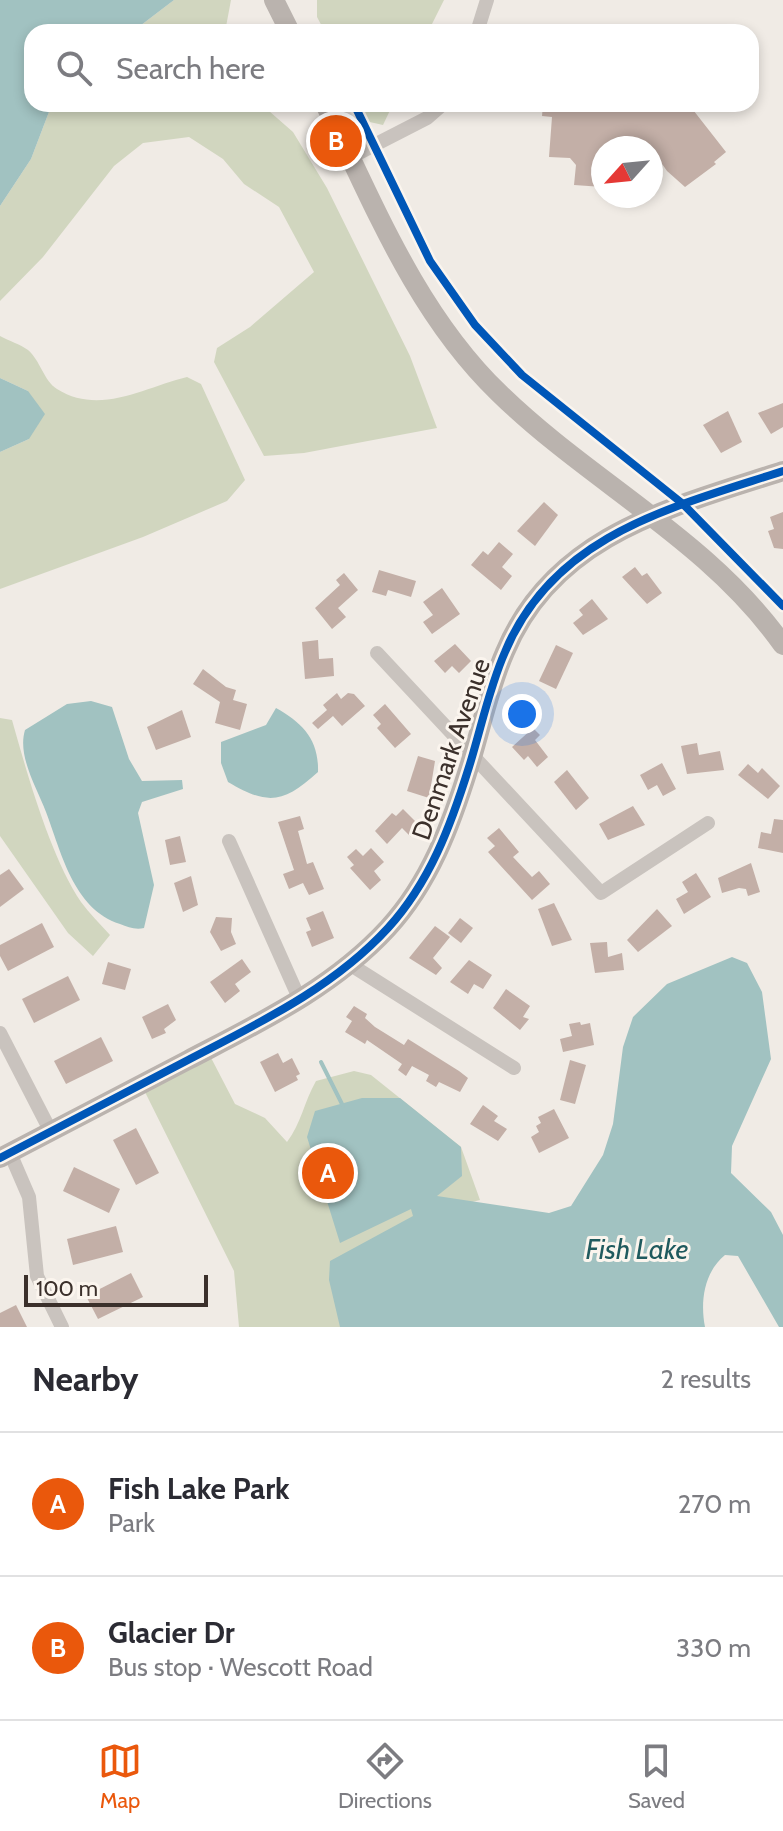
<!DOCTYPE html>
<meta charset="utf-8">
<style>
body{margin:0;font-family:Cabin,sans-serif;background:#f2f2f3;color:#2b2b33}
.compass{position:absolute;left:591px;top:136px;width:72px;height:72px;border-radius:50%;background:#fff;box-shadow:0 4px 12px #0003;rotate:243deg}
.scale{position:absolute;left:24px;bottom:20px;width:184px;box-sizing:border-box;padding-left:8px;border:4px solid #3b302b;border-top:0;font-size:22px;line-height:28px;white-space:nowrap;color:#3b302b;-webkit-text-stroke:6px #fbf5ee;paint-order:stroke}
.you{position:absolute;left:522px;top:714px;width:28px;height:28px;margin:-20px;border:6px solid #fff;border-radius:50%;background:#1a73e8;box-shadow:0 0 0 12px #1a73e833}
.badge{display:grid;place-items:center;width:52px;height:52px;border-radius:50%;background:#ea580c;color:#fff;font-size:26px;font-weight:700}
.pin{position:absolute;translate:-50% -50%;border:4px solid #fff;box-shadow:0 2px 8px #0006}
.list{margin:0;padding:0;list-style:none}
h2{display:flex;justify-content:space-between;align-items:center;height:104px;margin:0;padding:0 32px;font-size:34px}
h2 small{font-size:26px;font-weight:400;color:#7c7c81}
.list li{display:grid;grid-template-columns:52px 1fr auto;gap:24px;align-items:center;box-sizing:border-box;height:144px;padding:0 32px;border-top:2px solid #e1e1e2}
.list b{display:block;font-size:30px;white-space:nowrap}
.list p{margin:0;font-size:26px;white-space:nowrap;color:#7c7c81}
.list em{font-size:26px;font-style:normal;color:#7c7c81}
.icon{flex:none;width:44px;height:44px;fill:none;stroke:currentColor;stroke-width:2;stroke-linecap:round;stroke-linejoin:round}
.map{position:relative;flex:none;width:783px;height:1327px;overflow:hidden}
.search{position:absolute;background:#fff;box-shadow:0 4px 12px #0003;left:24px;right:24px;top:24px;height:88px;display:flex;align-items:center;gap:20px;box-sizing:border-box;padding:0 28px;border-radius:24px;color:#7c7c81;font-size:30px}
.sheet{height:392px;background:#fff}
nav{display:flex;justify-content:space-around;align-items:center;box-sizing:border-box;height:112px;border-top:2px solid #e1e1e2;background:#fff;font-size:22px;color:#7c7c81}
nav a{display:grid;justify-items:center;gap:4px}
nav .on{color:#ea580c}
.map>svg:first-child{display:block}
.green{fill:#d1d6bf}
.water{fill:#a1c2c1}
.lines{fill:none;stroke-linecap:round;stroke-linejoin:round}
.stream{stroke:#a1c2c1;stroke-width:4}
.building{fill:#c3afa7}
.street{stroke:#c9c3be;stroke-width:14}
.secondary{stroke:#bab3ae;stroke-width:20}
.cycleway-casing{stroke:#fbf5ee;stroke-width:13}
.cycleway{stroke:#0057b8;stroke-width:8}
.labels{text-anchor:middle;stroke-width:6;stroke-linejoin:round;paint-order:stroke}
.street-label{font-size:26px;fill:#3b302b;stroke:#fbf5ee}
.water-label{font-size:28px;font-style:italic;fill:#1f5a5e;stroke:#fbf5ee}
</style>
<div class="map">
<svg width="783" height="1327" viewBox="0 0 783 1327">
<rect width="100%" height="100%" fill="#f0ebe5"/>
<g class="green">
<path d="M174 0H231L225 32H132Z"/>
<path d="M317 0H444L428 32H325L317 17Z"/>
<path d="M52 104H261L293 132 327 188 410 356 437 428 304 453 264 456 214 362 217 348 250 327 314 272 279 207 244 184 223 159 189 137 143 143 114 166 43 257 0 301V206L31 159Z"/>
<path d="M356 104H393L383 125 361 120Z"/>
<path d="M0 336C9 341 20 344 28 350 40 360 44 381 57 389 100 416 145 387 187 377L201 384 245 480 227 501 143 537 0 589V452L29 439 28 391 0 378Z"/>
<path d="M0 718 12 720C27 773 50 856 81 902 89 913 100 924 110 935L93 956 68 933 0 836Z"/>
<path d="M207 1050 235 1104 265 1118 287 1142C301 1124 304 1102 316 1081L354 1071 371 1075 461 1147 480 1200 413 1217 340 1327H239L234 1271 144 1090Z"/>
</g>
<g class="water">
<path d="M0 0H174L132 32H32V104H52L31 159 0 206Z"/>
<path d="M0 378 28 391 45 414 29 439 0 452Z"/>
<path d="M91 701 112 707 129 759 142 781 182 780 183 789 142 802 138 813 154 885 144 928C135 930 128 927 120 924 73 909 61 851 46 812 37 788 17 756 25 730L67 704Z"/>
<path d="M276 708C303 723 319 740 318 772 284 803 268 806 228 782L221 763V742L266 725Z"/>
<path d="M732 957 747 963 762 992 771 1059 732 1146 731 1173 771 1212 783 1235V1327H779L738 1256 725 1255C704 1272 700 1302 705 1327H340L329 1280 330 1261 413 1216 411 1209 340 1243 307 1137 315 1111 362 1098H400L461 1147 462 1176 437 1196 549 1213 571 1206 603 1155 613 1124 623 1047 633 1017 667 984Z"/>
</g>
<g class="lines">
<path class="stream" d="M321 1062 343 1106"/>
</g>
<g class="building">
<path d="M543 104H648L652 109 658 104H684L690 106 726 152 714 162 716 164 685 187 667 171 651 148H603V187L574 185 576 165 570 158 549 157 552 117 542 116Z"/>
<path d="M783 403V427L771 434 758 413Z"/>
<path d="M728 411 742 442 721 453 703 425Z"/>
<path d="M544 502 558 515 535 546 517 531Z"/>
<path d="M783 512V549L774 548 768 531 774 529 770 517Z"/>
<path d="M499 542 513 554 502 567 512 576 501 590 471 565 483 551 488 555Z"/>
<path d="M635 567 642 576 647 573 662 593 647 604 622 577Z"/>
<path d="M379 570 416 581 411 597 388 590 386 596 372 592Z"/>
<path d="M344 573 358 590 338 608 346 617 332 629 315 608 340 585 336 580Z"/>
<path d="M442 588 460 614 432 634 423 622 433 615 423 602Z"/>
<path d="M592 599 608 619 583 635 573 623 583 615 579 610Z"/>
<path d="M318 640 319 659 333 658 334 676 305 679 302 642Z"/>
<path d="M455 644 471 661 459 673 452 666 445 673 434 661Z"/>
<path d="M556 645 573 653 556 689 539 681Z"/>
<path d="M203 669 226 687 236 690 233 700 247 704 240 730 215 723 220 702 193 684Z"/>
<path d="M337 693 341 699 348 693 354 694 365 706 342 726 333 716 318 729 312 723 327 710 323 705Z"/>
<path d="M385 704 411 734 395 748 377 728 381 724 373 715Z"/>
<path d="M182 710 191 737 156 750 147 727Z"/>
<path d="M533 728 540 735 535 740 548 757 537 767 528 756 524 760 512 747Z"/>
<path d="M697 743 699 755 720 751 724 770 687 774 681 746Z"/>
<path d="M418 756 435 761 429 798 407 791Z"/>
<path d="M662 763 676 789 663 796 657 785 648 790 640 775Z"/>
<path d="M748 764 758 773 762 768 780 786 768 799 738 775Z"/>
<path d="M567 770 589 798 576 810 554 782Z"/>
<path d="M633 806 645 825 608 840 599 824Z"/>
<path d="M403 809 421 827 411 837 402 828 387 844 375 831 392 813 396 816Z"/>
<path d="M300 816 304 829 298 831 307 864 313 862 324 889 309 895 303 883 289 889 283 874 294 870 278 822Z"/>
<path d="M774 819 783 820V853L758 848 761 832 771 834Z"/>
<path d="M499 828 519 852 513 857 532 877 539 871 550 884 532 900 488 852 495 846 487 838Z"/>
<path d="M180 836 186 862 170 865 165 840Z"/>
<path d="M371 848 384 862 374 871 381 880 370 890 350 868 354 865 347 857 356 849 363 856Z"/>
<path d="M751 863 760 892 748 896 746 889 739 888 722 893 718 878Z"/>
<path d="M9 869 24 889 0 907V875Z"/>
<path d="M696 873 711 897 684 914 676 899 688 892 682 882Z"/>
<path d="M191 876 198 905 183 912 174 883Z"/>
<path d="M554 903 572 940 552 946 538 909Z"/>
<path d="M657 909 672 926 638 952 627 940Z"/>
<path d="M323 911 334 938 312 947 306 932 311 930 306 918Z"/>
<path d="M216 917 232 918 231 932 236 944 221 951 210 932Z"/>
<path d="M460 918 473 928 461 943 448 933Z"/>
<path d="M42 923 54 947 8 971 0 956V945Z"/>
<path d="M435 926 450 937 433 958 442 968 436 975 409 958Z"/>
<path d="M607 942 608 957 622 953 624 970 595 973 590 943Z"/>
<path d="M242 959 251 972 235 984 240 991 225 1003 210 982Z"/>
<path d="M469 960 492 975 483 989 474 984 468 994 450 982Z"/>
<path d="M108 962 131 969 125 990 102 984Z"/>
<path d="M68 976 80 1000 34 1023 22 999Z"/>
<path d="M506 989 530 1006 523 1017 529 1019 520 1030 493 1008Z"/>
<path d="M168 1004 176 1020 164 1029 166 1033 152 1039 142 1017Z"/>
<path d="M354 1006 367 1014 365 1018 375 1027 404 1045 408 1039 459 1071 468 1078 460 1092 439 1082 436 1087 426 1081 429 1075 412 1066 406 1076 398 1070 402 1064 367 1040 365 1044 345 1032 352 1021 346 1017Z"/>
<path d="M580 1022 581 1025 590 1023 594 1045 563 1052 560 1039 572 1036 569 1024Z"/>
<path d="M101 1037 113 1061 66 1084 54 1061Z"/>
<path d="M278 1053 283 1063 292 1058 300 1074 296 1076 298 1080 275 1092 260 1062Z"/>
<path d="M570 1060 586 1065 575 1104 560 1100Z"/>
<path d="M483 1105 498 1116 494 1121 507 1129 498 1141 470 1124Z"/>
<path d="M554 1109 569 1138 539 1153 531 1137 539 1132 536 1126 541 1123 538 1117Z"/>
<path d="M136 1128 159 1173 136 1185 113 1140Z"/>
<path d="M74 1167 120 1189 109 1213 63 1191Z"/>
<path d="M116 1226 123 1252 73 1265 67 1239Z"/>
<path d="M131 1273 143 1297 98 1319 86 1296Z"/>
<path d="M16 1305 27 1327H0V1313Z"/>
</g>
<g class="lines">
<g class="street">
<path d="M477 32 487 0"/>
<path d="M351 157 427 118 443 104"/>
<path d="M377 653 601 893 708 823"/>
<path d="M229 841 299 998"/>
<path d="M351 965 514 1068"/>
<path d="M0 1033 51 1132"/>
<path d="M10 1153 29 1197 37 1276 62 1327"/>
</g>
<g class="secondary">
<path d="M274 0 290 32"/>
<path d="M325 104C374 205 417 314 499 393 590 482 709 540 783 645"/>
<path d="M0 1158C63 1125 125 1093 188 1060 259 1023 333 988 388 928 430 882 451 825 469 767 481 729 489 688 505 652 554 534 673 507 783 471"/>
</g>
<g class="cycleway-casing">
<g id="cycleway">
<path d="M354 104 430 261 475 325 522 375 683 504 783 606"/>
<path d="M0 1158C63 1125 125 1093 188 1060 259 1023 333 988 388 928 430 882 451 825 469 767 481 729 489 688 505 652 554 534 673 507 783 471"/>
</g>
</g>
<use href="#cycleway" class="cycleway"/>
</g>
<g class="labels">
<g class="street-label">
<text transform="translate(451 749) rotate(-71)" y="9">Denmark Avenue</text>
</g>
<g class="water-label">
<text x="637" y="1259">Fish Lake</text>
</g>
</g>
</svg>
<svg class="compass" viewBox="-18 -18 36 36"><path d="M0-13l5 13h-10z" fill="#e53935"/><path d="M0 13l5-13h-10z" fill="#7c7c81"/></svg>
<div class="scale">100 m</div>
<div class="you"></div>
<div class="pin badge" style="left:328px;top:1173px">A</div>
<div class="pin badge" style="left:336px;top:141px">B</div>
<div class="search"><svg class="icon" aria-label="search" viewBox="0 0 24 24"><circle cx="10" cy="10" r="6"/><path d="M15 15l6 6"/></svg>Search here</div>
</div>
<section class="sheet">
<h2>Nearby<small>2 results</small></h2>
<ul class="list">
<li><span class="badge">A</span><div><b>Fish Lake Park</b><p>Park</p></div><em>270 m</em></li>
<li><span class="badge">B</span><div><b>Glacier Dr</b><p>Bus stop · Wescott Road</p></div><em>330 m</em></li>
</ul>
</section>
<nav>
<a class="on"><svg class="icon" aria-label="map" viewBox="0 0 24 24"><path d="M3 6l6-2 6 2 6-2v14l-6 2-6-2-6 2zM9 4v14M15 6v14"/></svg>Map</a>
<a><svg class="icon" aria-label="directions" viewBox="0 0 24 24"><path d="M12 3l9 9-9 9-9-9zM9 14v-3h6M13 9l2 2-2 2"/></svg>Directions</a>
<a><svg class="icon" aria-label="saved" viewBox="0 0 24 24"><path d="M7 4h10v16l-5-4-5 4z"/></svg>Saved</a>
</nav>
